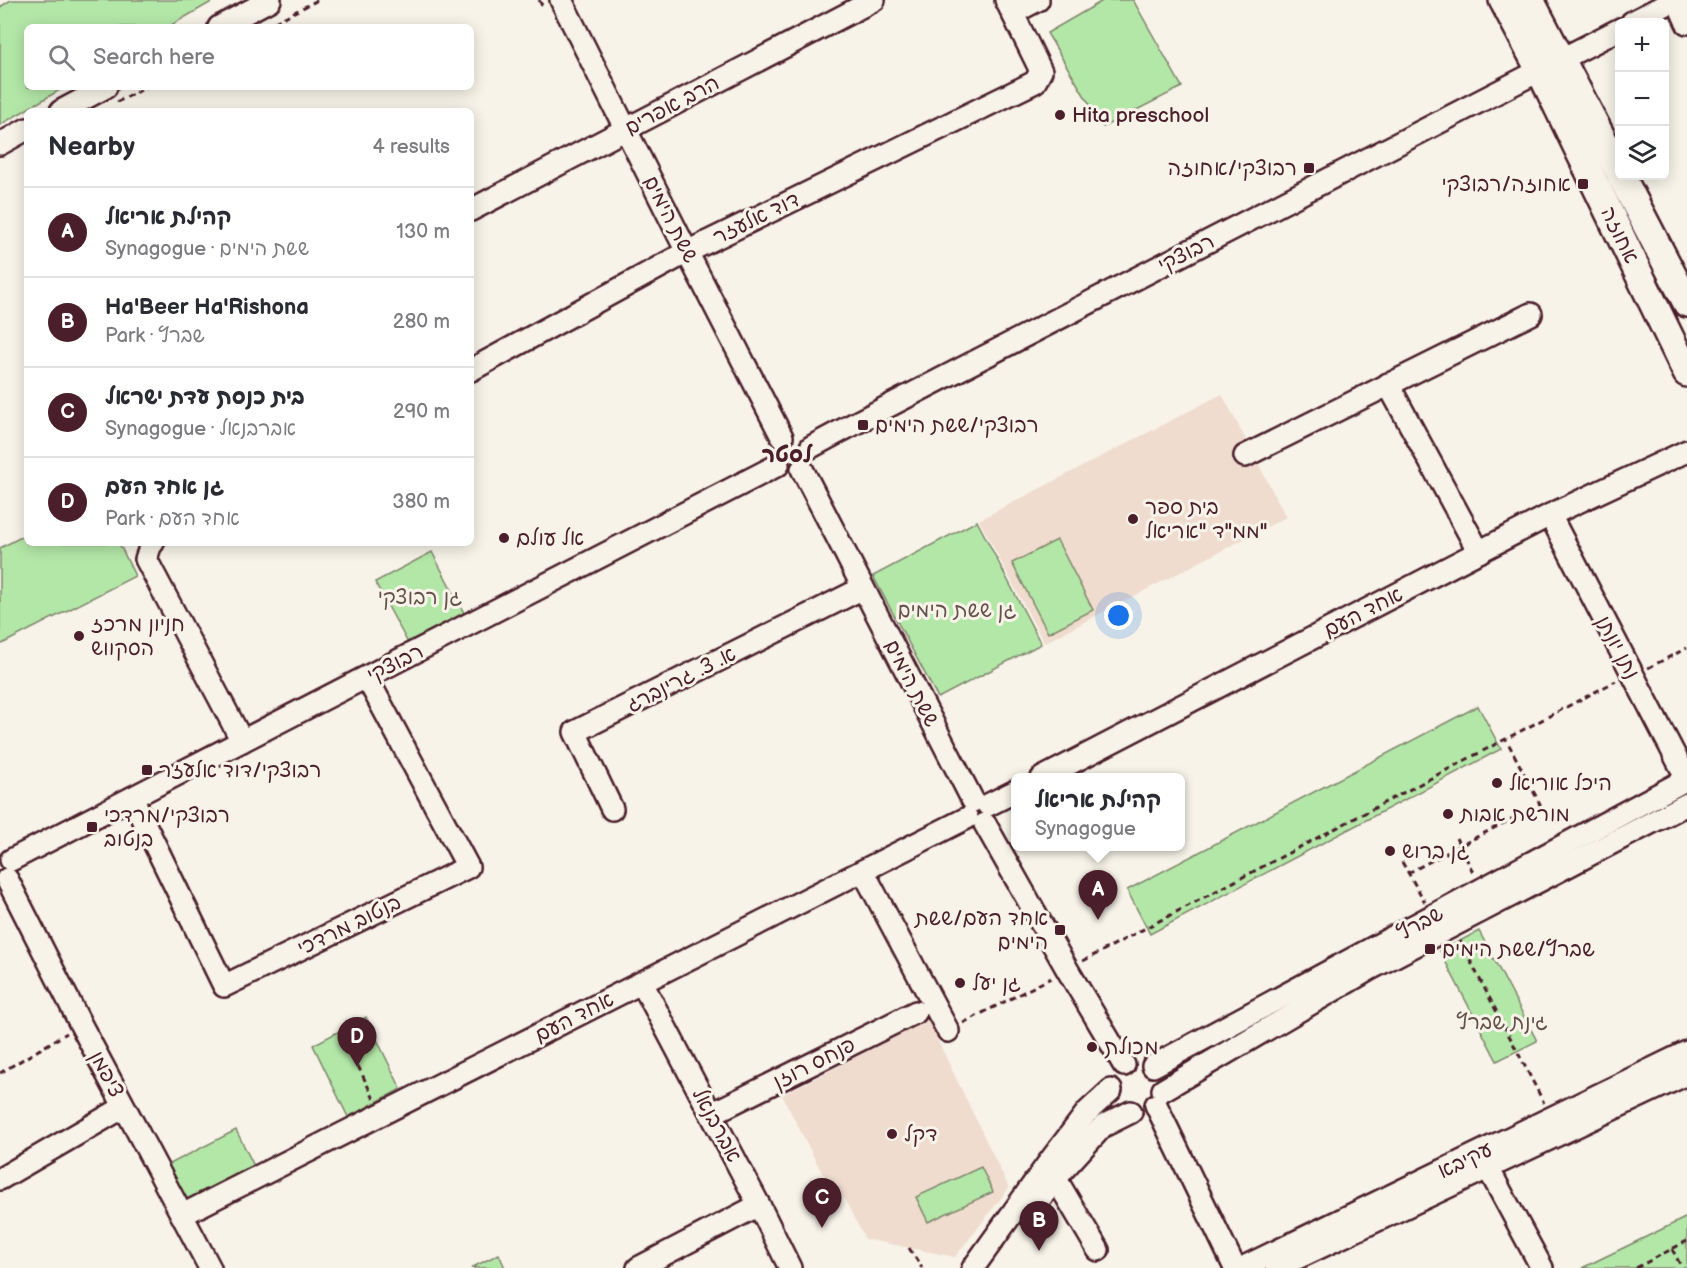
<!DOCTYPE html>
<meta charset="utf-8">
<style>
body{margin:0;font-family:"Balsamiq Sans","Playpen Sans Hebrew",sans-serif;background:#f7f7f7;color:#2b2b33}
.controls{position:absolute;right:18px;top:18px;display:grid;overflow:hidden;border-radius:9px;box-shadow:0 3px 15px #0003}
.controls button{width:54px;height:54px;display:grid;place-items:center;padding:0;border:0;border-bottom:2px solid #e1e1e2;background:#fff;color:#2b2b33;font:30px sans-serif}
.you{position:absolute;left:1119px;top:616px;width:21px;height:21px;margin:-15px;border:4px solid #fff;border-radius:50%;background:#1a73e8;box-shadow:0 0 0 9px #1a73e833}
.badge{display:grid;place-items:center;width:39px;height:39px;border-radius:50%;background:#4a1f2b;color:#fff;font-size:20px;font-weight:700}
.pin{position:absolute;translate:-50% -50px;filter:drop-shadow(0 2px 3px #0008)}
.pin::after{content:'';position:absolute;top:32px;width:21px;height:18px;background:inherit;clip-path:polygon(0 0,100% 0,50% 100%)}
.popup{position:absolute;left:1011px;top:773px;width:174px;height:78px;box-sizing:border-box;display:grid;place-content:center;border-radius:9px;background:#fff;filter:drop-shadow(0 2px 4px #0005);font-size:20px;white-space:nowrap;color:#7c7c81}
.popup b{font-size:22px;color:#2b2b33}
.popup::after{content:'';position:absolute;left:50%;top:100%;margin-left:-12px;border:12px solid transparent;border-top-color:#fff}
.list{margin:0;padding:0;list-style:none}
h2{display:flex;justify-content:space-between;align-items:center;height:78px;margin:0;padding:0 24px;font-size:26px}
h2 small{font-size:20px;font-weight:400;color:#7c7c81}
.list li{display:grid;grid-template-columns:39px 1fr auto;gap:18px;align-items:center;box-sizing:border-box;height:90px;padding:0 24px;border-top:2px solid #e1e1e2}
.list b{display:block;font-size:22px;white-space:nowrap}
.list p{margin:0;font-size:20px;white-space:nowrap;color:#7c7c81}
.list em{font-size:20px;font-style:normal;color:#7c7c81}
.icon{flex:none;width:33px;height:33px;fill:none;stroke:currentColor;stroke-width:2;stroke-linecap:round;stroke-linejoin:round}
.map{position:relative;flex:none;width:1687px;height:1268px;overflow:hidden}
.search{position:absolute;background:#fff;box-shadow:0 3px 15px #0003;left:24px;top:24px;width:450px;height:66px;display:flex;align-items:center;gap:15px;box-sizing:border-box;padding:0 21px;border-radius:9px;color:#7c7c81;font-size:22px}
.panel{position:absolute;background:#fff;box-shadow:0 3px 15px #0003;left:24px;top:108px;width:450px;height:438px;border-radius:9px}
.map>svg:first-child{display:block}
.built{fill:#efdcce}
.green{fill:#b3e7a8;stroke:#7e836a;stroke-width:1.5}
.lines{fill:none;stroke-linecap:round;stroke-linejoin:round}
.minor-casing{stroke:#4a1f2b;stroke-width:26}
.major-casing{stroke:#4a1f2b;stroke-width:32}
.path{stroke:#4a1f2b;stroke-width:3;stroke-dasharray:6 4.5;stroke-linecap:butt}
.minor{stroke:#f7f3e8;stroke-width:21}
.major{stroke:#f7f3e8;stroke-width:27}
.poi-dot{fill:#4a1f2b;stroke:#f7f3e8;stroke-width:2}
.labels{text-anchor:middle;stroke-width:6;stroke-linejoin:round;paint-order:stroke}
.street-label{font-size:21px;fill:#4a1f2b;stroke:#f7f3e8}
.poi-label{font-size:21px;fill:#4a1f2b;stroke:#f7f3e8;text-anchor:start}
.park-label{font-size:21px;fill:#64514a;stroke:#f7f3e8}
.neighbourhood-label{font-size:22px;font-weight:bold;fill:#4a1f2b;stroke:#f7f3e8}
</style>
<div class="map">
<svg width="1687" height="1268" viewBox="0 0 1687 1268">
<rect width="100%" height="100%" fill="#f7f3e8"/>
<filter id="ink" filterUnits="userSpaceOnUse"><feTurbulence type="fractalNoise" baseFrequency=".0167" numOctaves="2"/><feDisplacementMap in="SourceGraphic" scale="12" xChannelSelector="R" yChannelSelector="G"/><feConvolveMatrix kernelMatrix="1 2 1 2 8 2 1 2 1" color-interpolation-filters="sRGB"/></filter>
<g filter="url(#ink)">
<g class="built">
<path d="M1222 394 1286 517 1044 643 979 520Z"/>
<path d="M928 1020 1009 1188 955 1257 865 1239 836 1183 822 1173 782 1095Z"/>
</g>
<g class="green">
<path d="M11 0H215L168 27H27V87H65L0 125V7Z"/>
<path d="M1104 0H1133L1182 87 1103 127 1047 33Z"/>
<path d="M977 521 1041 644 938 698 873 576Z"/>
<path d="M27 534V543H119L135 576 0 645V548Z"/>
<path d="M1057 540 1093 610 1048 633 1012 563Z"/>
<path d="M432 552 464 613 408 643 375 582Z"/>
<path d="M1478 706 1501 749 1150 934 1127 890Z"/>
<path d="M1479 931 1537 1041 1497 1061 1440 951Z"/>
<path d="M366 1017 401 1089 348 1117 313 1045Z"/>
<path d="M236 1130 256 1170 185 1207 164 1167Z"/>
<path d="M981 1167 993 1192 928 1222 916 1197Z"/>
<path d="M1687 1217V1268H1582Z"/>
<path d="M499 1254 505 1268H471Z"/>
</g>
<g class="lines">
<g class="minor-casing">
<g id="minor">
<path d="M561 0 687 252 782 437"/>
<path d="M1677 0 1687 23"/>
<path d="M1013 13 1038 0"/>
<path d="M1632 22 1675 0"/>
<path d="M219 27 270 0"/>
<path d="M61 111 106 87"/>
<path d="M0 144 27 129"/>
<path d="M471 210 874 0"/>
<path d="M471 370 687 252 1035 82 1041 71 1006 0"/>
<path d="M1388 384 1479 552"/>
<path d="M811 447 850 426 1620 29"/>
<path d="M1245 456 1531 314"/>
<path d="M802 469 973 801"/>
<path d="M1550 515 1687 779"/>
<path d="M153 543 151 544 146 559 242 741"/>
<path d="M1042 778 1550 515 1687 451"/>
<path d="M132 798 224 986 468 867 367 678"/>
<path d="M988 805 1016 791"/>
<path d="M612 809 575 732 863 588"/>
<path d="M985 824 1067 969 1124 1065"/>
<path d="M11 860 778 465"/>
<path d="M863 871 948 1031"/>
<path d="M7 879 81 1025 210 1268"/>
<path d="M642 983 759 1205 790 1268"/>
<path d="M1153 1066 1687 779"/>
<path d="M1163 1090 1370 969 1687 804"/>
<path d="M1156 1105 1235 1268"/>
<path d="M711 1114 916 1012"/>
<path d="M1488 1168 1542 1268"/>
<path d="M0 1179 124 1107"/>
<path d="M1056 1179 1098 1250"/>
<path d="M1028 1214 1063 1170 1103 1126 1131 1112"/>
<path d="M182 1215 967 818"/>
<path d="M638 1268 759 1205"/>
<path d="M973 1268 1049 1162 1087 1112 1111 1090"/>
<path d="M1242 1268 1687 1052"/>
<path d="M1276 1268 1687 1074"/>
</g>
</g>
<g class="major-casing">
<g id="major">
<path d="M1503 0 1540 70 1687 373"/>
<path d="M1530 0 1620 173"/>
<path d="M1621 176 1687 303"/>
</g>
</g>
<g class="path">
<path d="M539 0 544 9"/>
<path d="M265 27 318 0"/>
<path d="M117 102 147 87"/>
<path d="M1648 668 1687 648"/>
<path d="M1456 838 1474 874"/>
<path d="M1402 862 1425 902"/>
<path d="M1408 873 1540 804 1506 739"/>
<path d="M1460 941 1544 1103"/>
<path d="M1083 961 1616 681"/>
<path d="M963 1023 1051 978"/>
<path d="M358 1066 374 1099"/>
<path d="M0 1073 67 1033"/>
<path d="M909 1248 922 1268"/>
<path d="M1672 1249 1682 1268"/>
<path d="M1636 1268 1687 1241"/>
</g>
<use href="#minor" class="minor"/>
<use href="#major" class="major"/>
</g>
</g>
<g class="poi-dot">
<circle cx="1060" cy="115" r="6"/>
<rect x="1303" y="162" width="12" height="12" rx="3"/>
<rect x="1577" y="178" width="12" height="12" rx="3"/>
<rect x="857" y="419" width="12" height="12" rx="3"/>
<circle cx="1133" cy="519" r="6"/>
<circle cx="504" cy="538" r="6"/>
<circle cx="79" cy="636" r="6"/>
<rect x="141" y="764" width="12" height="12" rx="3"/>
<circle cx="1497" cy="783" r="6"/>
<circle cx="1448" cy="814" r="6"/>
<rect x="86" y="821" width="12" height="12" rx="3"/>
<circle cx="1390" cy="851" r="6"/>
<rect x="1054" y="924" width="12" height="12" rx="3"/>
<rect x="1424" y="943" width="12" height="12" rx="3"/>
<circle cx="960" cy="983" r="6"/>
<circle cx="1092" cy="1047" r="6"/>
<circle cx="892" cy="1134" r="6"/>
</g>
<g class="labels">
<g class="street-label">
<text transform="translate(672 105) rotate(-28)" y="7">הרב אפרים</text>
<text transform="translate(756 218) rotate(-26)" y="7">דוד אלעזר</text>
<text transform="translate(671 219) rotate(63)" y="7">ששת הימים</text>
<text transform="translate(1620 235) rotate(64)" y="7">אחוזה</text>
<text transform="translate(1186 253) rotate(-27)" y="7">רבוצקי</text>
<text transform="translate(1363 612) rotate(-27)" y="7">אחד העם</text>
<text transform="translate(1618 647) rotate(62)" y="7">נתן יונתן</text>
<text transform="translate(395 663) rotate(-27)" y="7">רבוצקי</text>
<text transform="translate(681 679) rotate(-27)" y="7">א. צ. גרינברג</text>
<text transform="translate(912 683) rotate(63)" y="7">ששת הימים</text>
<text transform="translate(1420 923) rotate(-28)" y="7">שברץ</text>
<text transform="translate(349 925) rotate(-26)" y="7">בנטוב מרדכי</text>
<text transform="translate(574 1017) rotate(-27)" y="7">אחד העם</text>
<text transform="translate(814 1063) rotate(-27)" y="7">פנחס רוזן</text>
<text transform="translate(107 1074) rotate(62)" y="7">ציפמן</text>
<text transform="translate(717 1125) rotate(62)" y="7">אברבנאל</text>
<text transform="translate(1465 1160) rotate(-26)" y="7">עקיבא</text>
</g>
<g class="poi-label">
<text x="1072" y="122">Hita preschool</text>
<text x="1297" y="175" text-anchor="end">רבוצקי/אחוזה</text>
<text x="1571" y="191" text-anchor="end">אחוזה/רבוצקי</text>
<text x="875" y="432">רבוצקי/ששת הימים</text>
<text x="1145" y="514">בית ספר<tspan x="1145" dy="24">ממ"ד "אריאל"</tspan></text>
<text x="516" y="545">אל עולם</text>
<text x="91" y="631">חניון מרכז<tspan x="91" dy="24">הסקווש</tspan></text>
<text x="159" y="777">רבוצקי/דוד אלעזר</text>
<text x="1509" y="790">היכל אוריאל</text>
<text x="1460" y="821">מורשת אבות</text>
<text x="104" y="822">רבוצקי/מרדכי<tspan x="104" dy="24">בנטוב</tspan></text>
<text x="1402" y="858">גן ברוש</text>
<text x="1048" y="925" text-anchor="end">אחד העם/ששת<tspan x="1048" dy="24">הימים</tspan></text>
<text x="1442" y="956">שברץ/ששת הימים</text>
<text x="972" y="990">גן יעל</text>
<text x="1104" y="1054">מכולת</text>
<text x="904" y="1141">דקל</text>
</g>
<g class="park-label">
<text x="420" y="604">גן רבוצקי</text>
<text x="957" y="617">גן ששת הימים</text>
<text x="1502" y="1029">גינת שברץ</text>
</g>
<g class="neighbourhood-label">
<text x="787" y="462">לסטר</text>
</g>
</g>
</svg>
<div class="controls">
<button>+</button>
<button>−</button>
<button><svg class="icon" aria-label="layers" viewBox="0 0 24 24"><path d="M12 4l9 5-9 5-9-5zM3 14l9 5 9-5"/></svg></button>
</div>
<div class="you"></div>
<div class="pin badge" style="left:1098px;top:920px">A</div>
<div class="popup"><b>קהילת אריאל</b>Synagogue</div>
<div class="pin badge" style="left:1039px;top:1251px">B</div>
<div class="pin badge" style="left:822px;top:1228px">C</div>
<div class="pin badge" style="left:357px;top:1067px">D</div>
<div class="search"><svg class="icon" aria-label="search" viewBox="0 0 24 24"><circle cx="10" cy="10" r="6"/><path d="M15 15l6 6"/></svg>Search here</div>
<section class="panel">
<h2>Nearby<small>4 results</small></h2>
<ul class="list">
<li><span class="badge">A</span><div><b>קהילת אריאל</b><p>Synagogue · ששת הימים</p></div><em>130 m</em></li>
<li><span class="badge">B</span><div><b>Ha'Beer Ha'Rishona</b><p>Park · שברץ</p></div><em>280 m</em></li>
<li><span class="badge">C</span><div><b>בית כנסת עדת ישראל</b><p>Synagogue · אברבנאל</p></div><em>290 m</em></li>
<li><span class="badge">D</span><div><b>גן אחד העם</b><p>Park · אחד העם</p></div><em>380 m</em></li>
</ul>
</section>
</div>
